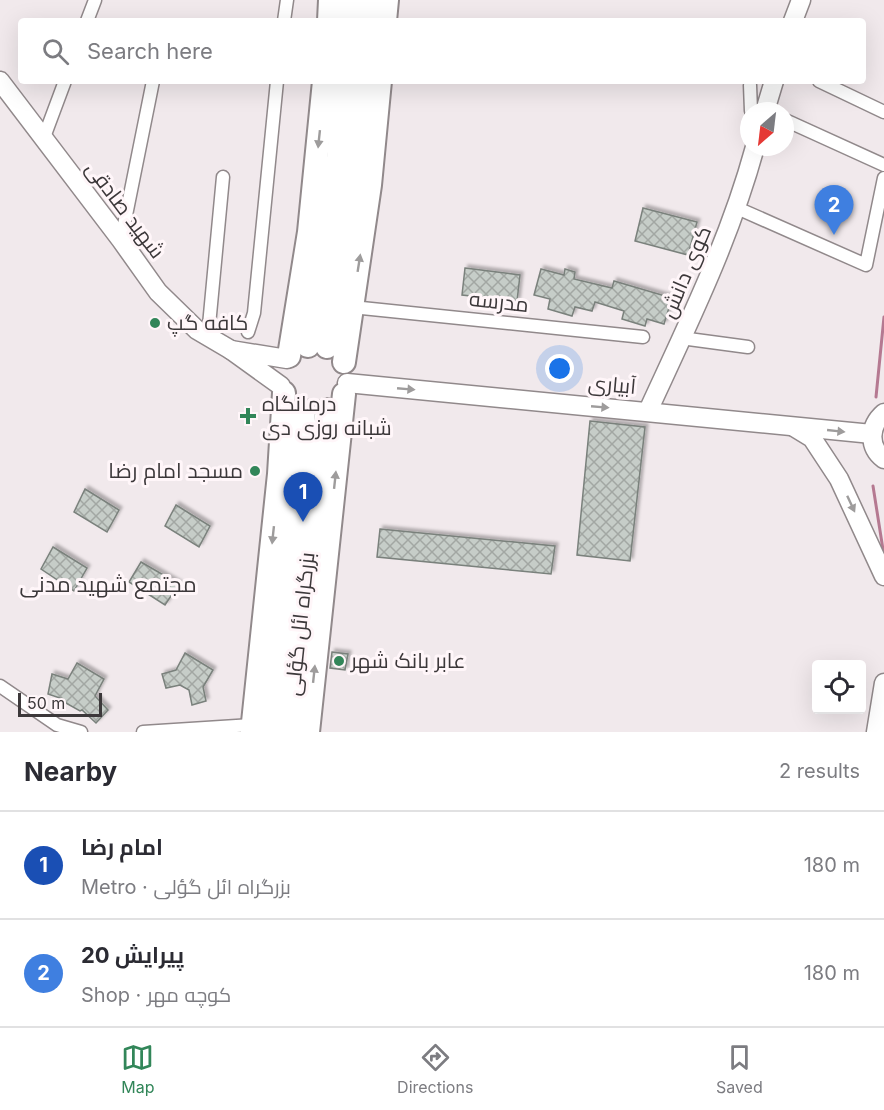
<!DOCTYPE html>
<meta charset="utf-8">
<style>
body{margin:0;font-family:Inter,Cairo,sans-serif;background:#f2f2f3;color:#2b2b33}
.controls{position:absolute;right:18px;bottom:18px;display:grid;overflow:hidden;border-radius:6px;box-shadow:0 6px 24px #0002}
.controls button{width:54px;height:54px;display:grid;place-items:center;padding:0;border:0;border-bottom:2px solid #e1e1e2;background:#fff;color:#2b2b33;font:30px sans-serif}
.compass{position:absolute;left:740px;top:102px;width:54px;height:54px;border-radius:50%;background:#fff;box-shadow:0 6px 24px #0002;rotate:208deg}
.scale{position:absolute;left:18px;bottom:15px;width:84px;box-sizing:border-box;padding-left:6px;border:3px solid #3c383a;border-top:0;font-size:16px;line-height:21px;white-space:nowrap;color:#3c383a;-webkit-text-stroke:4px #fff6f9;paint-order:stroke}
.you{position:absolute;left:560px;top:369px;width:21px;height:21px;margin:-15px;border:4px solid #fff;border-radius:50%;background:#1a73e8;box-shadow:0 0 0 9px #1a73e833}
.badge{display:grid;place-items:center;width:39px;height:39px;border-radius:50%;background:#328659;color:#fff;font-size:20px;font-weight:700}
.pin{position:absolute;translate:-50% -50px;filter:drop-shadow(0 2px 3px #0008)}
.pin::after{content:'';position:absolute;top:32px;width:21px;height:18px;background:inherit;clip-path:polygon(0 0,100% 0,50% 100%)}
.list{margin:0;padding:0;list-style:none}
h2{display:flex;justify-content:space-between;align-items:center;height:78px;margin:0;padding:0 24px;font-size:26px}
h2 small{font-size:20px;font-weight:400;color:#7c7c81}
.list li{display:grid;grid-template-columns:39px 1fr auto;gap:18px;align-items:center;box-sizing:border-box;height:108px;padding:0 24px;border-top:2px solid #e1e1e2}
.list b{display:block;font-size:22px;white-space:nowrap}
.list p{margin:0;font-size:20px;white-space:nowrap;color:#7c7c81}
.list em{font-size:20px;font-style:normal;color:#7c7c81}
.icon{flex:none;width:33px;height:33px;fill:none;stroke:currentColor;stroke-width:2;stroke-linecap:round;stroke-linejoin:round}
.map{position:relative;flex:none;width:884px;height:732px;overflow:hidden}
.search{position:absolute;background:#fff;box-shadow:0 6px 24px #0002;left:18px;right:18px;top:18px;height:66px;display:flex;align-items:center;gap:15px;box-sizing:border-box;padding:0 21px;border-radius:6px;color:#7c7c81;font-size:22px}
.sheet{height:294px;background:#fff}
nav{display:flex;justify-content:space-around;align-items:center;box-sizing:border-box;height:84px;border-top:2px solid #e1e1e2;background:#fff;font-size:16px;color:#7c7c81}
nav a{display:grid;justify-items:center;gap:3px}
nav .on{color:#328659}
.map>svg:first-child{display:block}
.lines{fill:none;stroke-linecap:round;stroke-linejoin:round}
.stream{stroke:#b57991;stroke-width:3}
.building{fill:url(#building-cross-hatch);stroke:#7a817c;stroke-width:1.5;filter:url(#shadow)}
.street-casing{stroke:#91898b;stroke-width:15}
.secondary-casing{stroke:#91898b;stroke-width:21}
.highway-casing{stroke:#91898b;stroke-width:26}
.street{stroke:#fff;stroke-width:12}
.secondary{stroke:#fff;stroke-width:18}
.highway{stroke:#fff;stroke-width:22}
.oneway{fill:#9e9c9c}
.poi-dot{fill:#328659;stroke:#fff6f9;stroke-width:2}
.labels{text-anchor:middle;stroke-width:6;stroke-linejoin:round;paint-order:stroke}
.street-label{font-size:21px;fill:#3c383a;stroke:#fff6f9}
.poi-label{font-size:21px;fill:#3c383a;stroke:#fff6f9;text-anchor:start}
.neighbourhood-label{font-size:22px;fill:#3c383a;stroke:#fff6f9}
</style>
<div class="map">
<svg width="884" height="732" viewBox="0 0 884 732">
<defs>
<pattern id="building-cross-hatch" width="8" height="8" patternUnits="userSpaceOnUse" patternTransform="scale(1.5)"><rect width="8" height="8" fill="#c6cdc8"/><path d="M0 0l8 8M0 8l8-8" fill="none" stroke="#a2a7a3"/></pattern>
<filter id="shadow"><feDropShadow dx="3" dy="-3" stdDeviation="1.5" flood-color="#0004"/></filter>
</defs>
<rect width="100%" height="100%" fill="#f1e9ec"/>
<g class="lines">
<g class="stream">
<path d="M876 397 884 317"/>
<path d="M873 486 884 556"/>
</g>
</g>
<g class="building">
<path d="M643 208 697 222 688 255 635 241Z"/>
<path d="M465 268 520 275 517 301 462 295Z"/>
<path d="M541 269 564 275 565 269 575 272 574 279 612 288 614 281 672 298 664 324 647 319 645 326 622 319 624 311 595 302 592 311 575 307 572 316 548 309 550 299 534 295Z"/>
<path d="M590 421 645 427 630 561 577 555Z"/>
<path d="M85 489 119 510 107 532 74 512Z"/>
<path d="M176 505 210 526 199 547 165 526Z"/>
<path d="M380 529 555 546 551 574 377 557Z"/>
<path d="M53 547 87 568 74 591 41 569Z"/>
<path d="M141 562 179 584 165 605 129 582Z"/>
<path d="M332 652 348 654 345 670 330 668Z"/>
<path d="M185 653 213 670 203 687 206 701 192 705 189 690 180 685 166 688 162 674 176 670Z"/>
<path d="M77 663 104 679 95 696 108 710 96 723 82 710 80 711 64 702 63 699 48 694 52 674 68 679Z"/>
</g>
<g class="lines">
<g class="street-casing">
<g id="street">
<path d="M87 21 95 0"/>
<path d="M284 21 287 0"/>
<path d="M819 81 884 112"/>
<path d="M750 85 751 111"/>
<path d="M785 120 884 165"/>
<path d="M43 140 65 81"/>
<path d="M737 208 866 265 884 178"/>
<path d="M121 240 153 81"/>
<path d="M352 307 643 337"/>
<path d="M248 332 254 313 277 81"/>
<path d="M208 336 223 177"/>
<path d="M681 338 748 347"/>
<path d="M0 686 57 725 81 732"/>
<path d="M143 732 252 725"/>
</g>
</g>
<g class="secondary-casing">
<g id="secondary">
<path d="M793 21 801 0"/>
<path d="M0 81 121 240 158 292 197 330 231 350"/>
<path d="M765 111 774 81"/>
<path d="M347 383 872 434"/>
<path d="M281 386 231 350 287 359"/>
<path d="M648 411C688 324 730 239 755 147"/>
<path d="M884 413C869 426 868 447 884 459"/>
<path d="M794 427 812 438 839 479 884 576"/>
<path d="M876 732 884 683"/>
</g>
</g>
<g class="highway-casing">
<g id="highway">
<path d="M329 21 330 0"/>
<path d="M349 21 350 0"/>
<path d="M365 21 367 0"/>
<path d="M385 21 387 0"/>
<path d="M308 346 338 158 344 81"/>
<path d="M327 347 354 161 361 81"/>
<path d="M289 356 309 232 324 81"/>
<path d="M344 362 370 185 380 81"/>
<path d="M252 732 279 474 284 393"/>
<path d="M271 732 301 457 304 411"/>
<path d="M288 732 318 463 327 410"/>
<path d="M308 732 344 394"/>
</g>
</g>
<use href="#street" class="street"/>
<use href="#secondary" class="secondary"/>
<use href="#highway" class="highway"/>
</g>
<defs><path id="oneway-solid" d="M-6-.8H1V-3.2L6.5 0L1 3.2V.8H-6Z" transform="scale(1.5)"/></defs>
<g class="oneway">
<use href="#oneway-solid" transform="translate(319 139) rotate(96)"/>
<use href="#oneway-solid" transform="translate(359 263) rotate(-81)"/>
<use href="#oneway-solid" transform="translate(406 389) rotate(5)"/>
<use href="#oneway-solid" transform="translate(600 407) rotate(5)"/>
<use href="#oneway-solid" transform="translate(836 431) rotate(6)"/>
<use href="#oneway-solid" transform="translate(335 480) rotate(-84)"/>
<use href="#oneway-solid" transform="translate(851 504) rotate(65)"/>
<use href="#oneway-solid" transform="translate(273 535) rotate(96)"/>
<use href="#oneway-solid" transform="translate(314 674) rotate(-84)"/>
</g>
<g class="poi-dot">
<circle cx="155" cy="323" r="6"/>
<path d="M245 407h6v6h6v6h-6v6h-6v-6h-6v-6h6z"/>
<circle cx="255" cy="471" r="6"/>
<circle cx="339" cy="661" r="6"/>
</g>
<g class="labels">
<g class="street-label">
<text transform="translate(125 210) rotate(53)" y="7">شهید صادقی</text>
<text transform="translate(686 272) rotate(-67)" y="7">کوی دانش</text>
<text transform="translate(499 302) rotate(6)" y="7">مدرسه</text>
<text transform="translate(612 385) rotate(5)" y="7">آبیاری</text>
<text transform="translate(300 624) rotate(-84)" y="7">بزرگراه ائل گؤلی</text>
</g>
<g class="poi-label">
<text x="167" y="330">کافه گپ</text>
<text x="262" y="411">درمانگاه<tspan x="262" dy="24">شبانه روزی دی</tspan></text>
<text x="243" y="478" text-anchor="end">مسجد امام رضا</text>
<text x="351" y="668">عابر بانک شهر</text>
</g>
<g class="neighbourhood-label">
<text x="108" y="592">مجتمع شهید مدنی</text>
</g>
</g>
</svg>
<div class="controls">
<button><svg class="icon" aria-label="locate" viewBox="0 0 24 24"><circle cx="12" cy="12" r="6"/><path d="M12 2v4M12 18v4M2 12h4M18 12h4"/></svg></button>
</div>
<svg class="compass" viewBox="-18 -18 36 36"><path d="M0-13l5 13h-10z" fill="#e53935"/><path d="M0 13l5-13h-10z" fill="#7c7c81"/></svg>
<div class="scale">50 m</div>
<div class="you"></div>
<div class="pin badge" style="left:303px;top:522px;background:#1a4fb4">1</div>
<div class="pin badge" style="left:834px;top:235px;background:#3f7fe0">2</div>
<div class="search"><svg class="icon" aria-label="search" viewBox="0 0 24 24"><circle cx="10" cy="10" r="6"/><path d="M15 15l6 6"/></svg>Search here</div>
</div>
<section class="sheet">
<h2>Nearby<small>2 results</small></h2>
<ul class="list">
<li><span class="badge" style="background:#1a4fb4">1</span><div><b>امام رضا</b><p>Metro · بزرگراه ائل گؤلی</p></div><em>180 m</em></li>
<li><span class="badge" style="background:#3f7fe0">2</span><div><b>پیرایش 20</b><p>Shop · کوچه مهر</p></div><em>180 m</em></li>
</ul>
</section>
<nav>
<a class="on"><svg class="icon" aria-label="map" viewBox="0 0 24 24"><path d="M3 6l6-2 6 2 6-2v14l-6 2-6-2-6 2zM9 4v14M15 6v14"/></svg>Map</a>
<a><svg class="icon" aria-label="directions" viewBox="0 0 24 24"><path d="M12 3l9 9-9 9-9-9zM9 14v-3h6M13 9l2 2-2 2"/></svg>Directions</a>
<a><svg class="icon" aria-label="saved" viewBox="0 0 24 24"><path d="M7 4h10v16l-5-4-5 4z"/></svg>Saved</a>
</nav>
